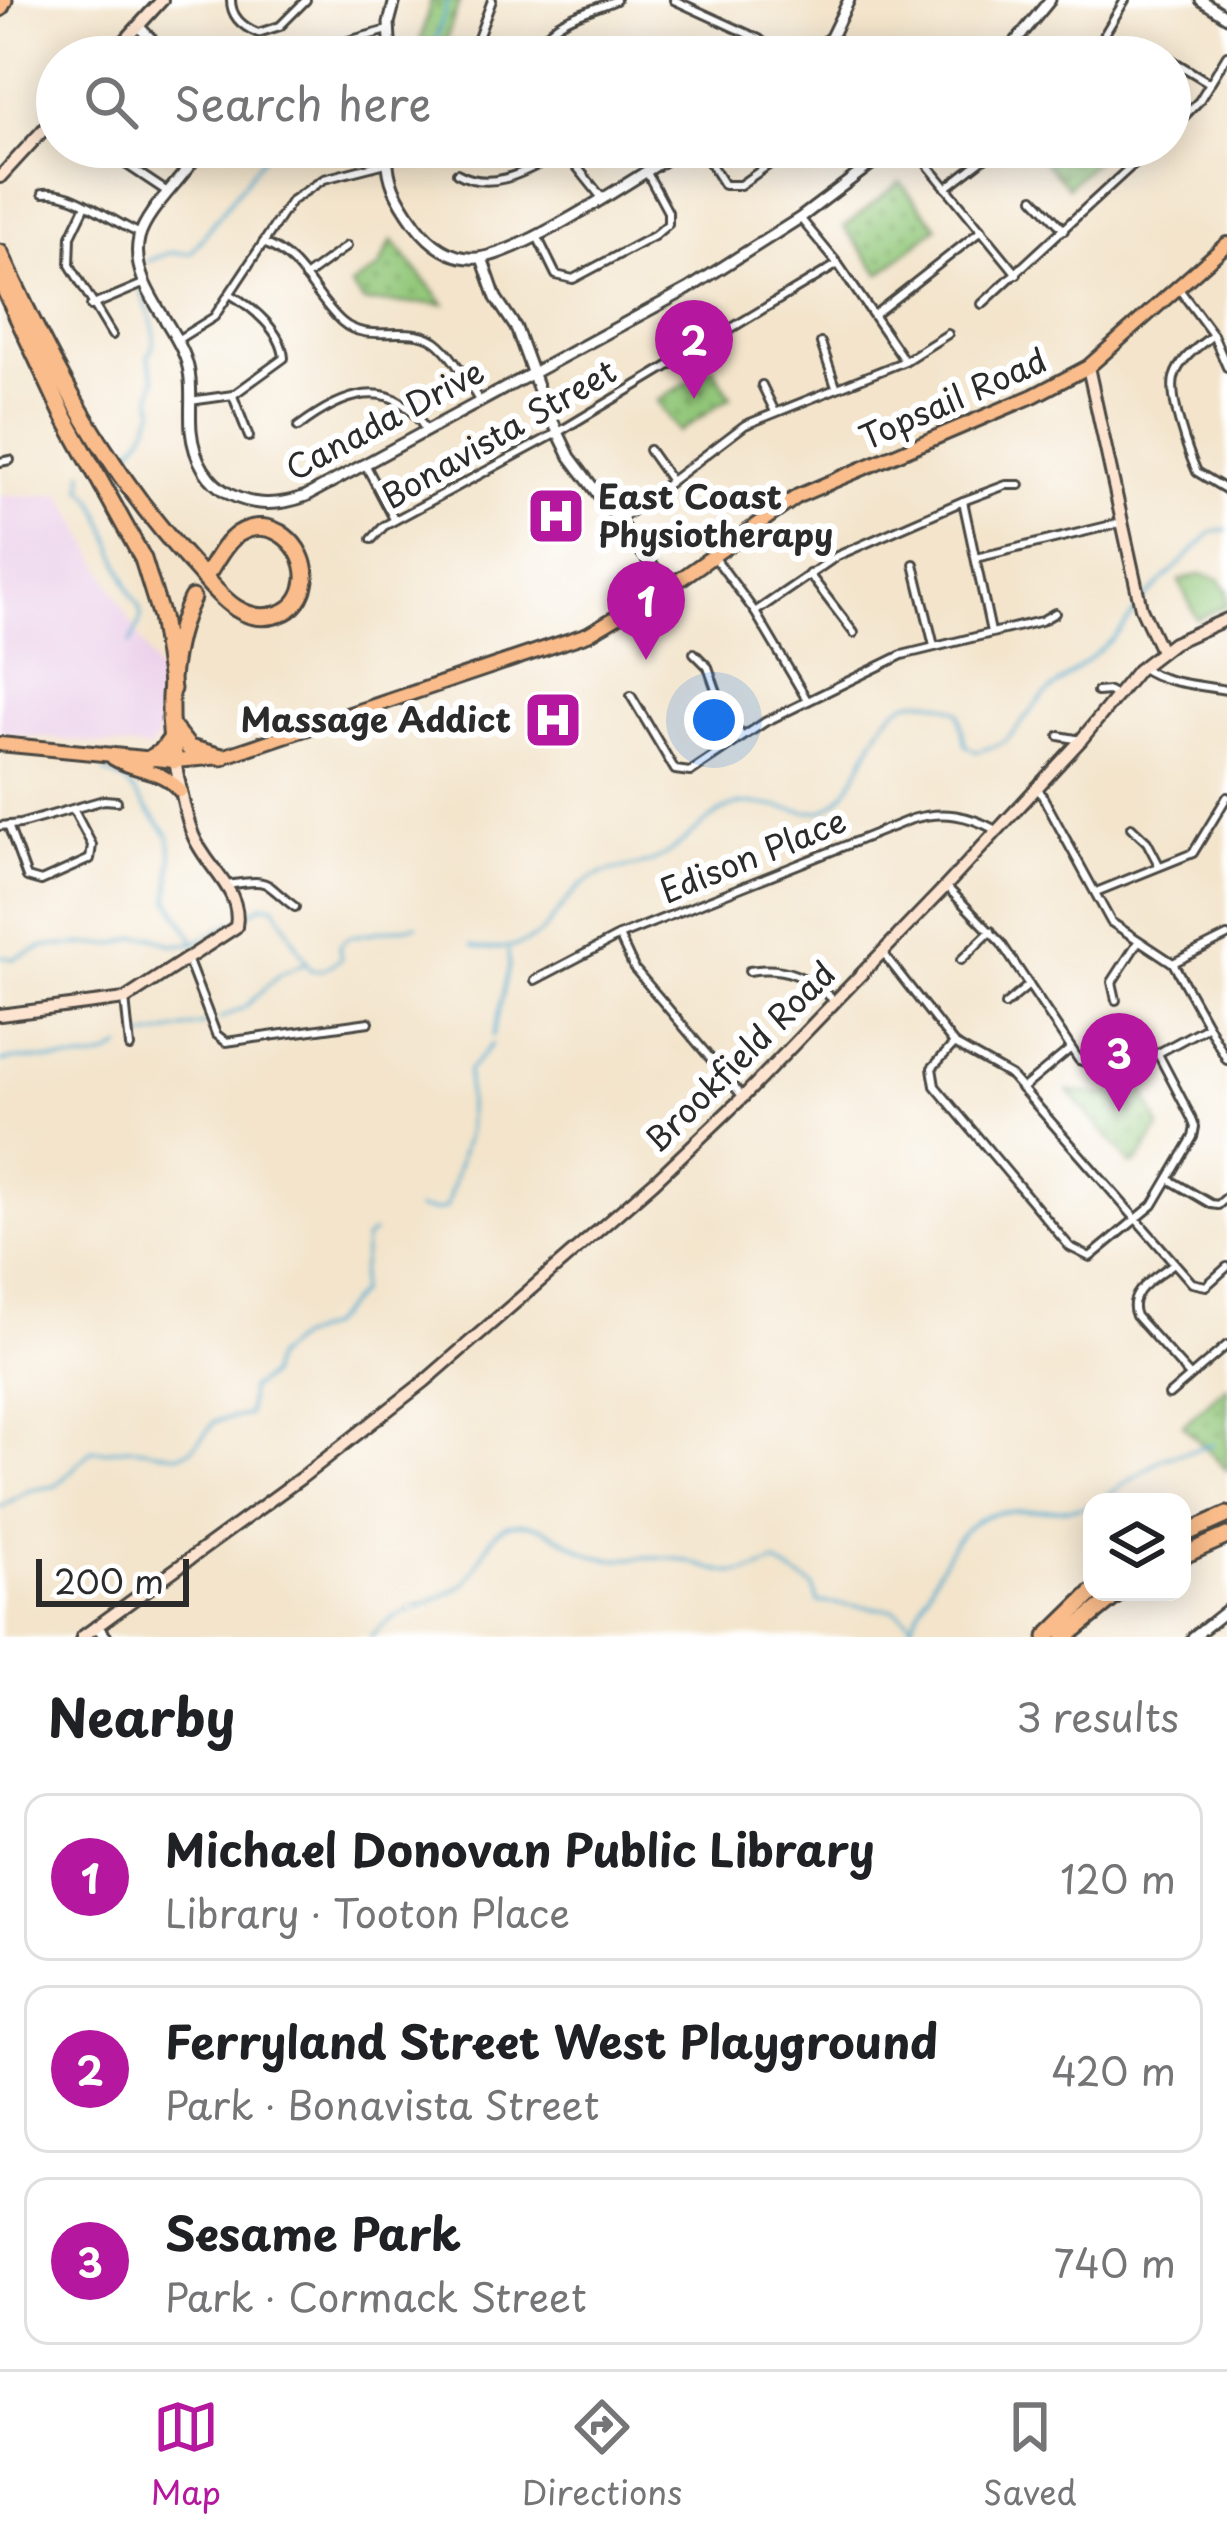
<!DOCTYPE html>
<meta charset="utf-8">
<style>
body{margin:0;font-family:"Playpen Sans",sans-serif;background:#f6f6f6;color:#202124}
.controls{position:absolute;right:36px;bottom:36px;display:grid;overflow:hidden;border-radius:24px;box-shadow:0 6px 30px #0003}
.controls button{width:108px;height:108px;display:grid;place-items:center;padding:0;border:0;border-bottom:3px solid #e0e0e0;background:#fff;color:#202124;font:60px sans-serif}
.scale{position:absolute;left:36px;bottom:30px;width:153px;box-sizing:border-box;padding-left:12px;border:6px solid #2b2b2b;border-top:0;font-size:33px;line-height:42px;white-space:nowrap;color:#2b2b2b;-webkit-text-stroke:9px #fff;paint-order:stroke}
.you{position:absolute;left:714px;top:720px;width:42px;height:42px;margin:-30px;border:9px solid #fff;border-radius:50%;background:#1a73e8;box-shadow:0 0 0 18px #1a73e833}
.badge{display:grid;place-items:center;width:78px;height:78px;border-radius:50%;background:#b5179e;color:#fff;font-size:39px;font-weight:700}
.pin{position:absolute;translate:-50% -99px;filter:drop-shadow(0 3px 6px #0008)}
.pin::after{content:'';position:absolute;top:63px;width:42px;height:36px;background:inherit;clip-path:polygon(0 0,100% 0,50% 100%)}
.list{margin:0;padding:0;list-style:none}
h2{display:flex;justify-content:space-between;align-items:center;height:156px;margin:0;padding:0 48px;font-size:51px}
h2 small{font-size:39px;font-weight:400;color:#757577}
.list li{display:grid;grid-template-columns:78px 1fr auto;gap:36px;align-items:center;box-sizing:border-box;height:168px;margin:0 24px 24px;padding:0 24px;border:3px solid #e0e0e0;border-radius:24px}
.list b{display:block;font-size:45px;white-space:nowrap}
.list p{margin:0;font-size:39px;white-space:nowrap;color:#757577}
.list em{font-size:39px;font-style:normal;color:#757577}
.icon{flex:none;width:66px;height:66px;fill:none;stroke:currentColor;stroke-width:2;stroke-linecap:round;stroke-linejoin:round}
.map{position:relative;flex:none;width:1227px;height:1637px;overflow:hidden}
.search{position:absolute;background:#fff;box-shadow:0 6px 30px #0003;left:36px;right:36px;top:36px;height:132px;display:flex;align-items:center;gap:30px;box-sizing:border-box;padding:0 42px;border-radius:66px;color:#757577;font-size:45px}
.sheet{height:732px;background:#fff}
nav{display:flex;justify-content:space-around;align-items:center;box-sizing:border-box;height:168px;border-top:3px solid #e0e0e0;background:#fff;font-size:33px;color:#757577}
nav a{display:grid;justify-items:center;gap:6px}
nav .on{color:#b5179e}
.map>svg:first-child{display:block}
.built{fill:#ecd1ea}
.green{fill:url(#green-dots);stroke:#5f7a52;stroke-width:3}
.pitch{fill:#93c87a;stroke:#5f7a52;stroke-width:3}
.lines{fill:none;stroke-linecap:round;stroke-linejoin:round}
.stream{stroke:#50abce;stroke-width:3}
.minor-casing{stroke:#494743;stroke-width:12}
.tertiary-casing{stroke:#494743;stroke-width:15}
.secondary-casing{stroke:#494743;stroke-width:16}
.primary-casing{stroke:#494743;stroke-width:18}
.motorway-casing{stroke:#494743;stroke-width:21}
.minor{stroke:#fff;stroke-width:6}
.tertiary{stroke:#fff;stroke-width:9}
.secondary{stroke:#fde4d0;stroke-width:10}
.primary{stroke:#f9bc8a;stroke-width:12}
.motorway{stroke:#f9bc8a;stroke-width:15}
.labels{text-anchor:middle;stroke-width:12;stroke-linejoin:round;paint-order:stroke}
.street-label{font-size:33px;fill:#2b2b2b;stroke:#fff}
.poi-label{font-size:33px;font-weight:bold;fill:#2b2b2b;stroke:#fff;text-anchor:start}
</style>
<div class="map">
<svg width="1227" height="1637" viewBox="0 0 1227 1637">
<defs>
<pattern id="green-dots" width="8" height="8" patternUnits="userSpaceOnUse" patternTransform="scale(3)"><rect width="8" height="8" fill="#93c87a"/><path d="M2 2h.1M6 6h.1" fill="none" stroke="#78a364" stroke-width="1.8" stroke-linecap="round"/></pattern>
</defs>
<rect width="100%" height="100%" fill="#fff"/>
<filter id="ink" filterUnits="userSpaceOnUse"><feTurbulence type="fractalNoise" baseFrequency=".00833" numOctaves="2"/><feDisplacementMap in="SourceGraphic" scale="24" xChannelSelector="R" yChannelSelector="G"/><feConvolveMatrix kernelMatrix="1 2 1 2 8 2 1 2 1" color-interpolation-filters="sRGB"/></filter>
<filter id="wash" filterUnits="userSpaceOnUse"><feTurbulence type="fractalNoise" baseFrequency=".004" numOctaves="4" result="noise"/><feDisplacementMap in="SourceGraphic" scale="48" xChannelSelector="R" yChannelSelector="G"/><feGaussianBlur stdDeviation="2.7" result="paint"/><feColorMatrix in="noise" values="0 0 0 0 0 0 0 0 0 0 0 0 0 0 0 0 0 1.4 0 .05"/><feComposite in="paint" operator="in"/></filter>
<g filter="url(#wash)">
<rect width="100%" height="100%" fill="#f3e4cb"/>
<path class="built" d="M63 495 159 675V737L149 749 0 733V496Z"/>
<g class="green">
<path d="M431 0H460L440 57H410L417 55Z"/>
<path d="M1046 147H1109L1068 187 1037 155Z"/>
<path d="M900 182 937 227 880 274 844 227Z"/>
<path d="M392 240 444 304 364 302 351 286 379 268Z"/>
<path d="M713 367 731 397 679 432 657 401Z"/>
<path d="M1143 1089 1160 1127 1138 1162 1131 1165 1069 1092 1123 1095Z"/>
<path d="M1227 1386V1470L1183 1425Z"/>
</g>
<path class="pitch" d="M1201 574 1219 579 1227 590V605L1197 619 1179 581Z"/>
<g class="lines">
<g class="stream">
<path d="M431 57 448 0"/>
<path d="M148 261 169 253H191L271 147"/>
<path d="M115 453C139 454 148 427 155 408L152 398 155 379 148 356C163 333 147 313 141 290"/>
<path d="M84 471 83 489C102 499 118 568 130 591 134 599 142 608 141 617 140 625 133 637 130 644"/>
<path d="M1143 600 1212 532 1227 530"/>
<path d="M104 772 126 782 169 836 172 858 169 899 194 941"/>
<path d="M241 919 262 905H274L311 970H321L341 959 339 947 348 937 417 925"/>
<path d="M472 945C483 950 495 949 508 947 552 940 552 910 582 885 602 868 628 870 651 862 683 850 701 818 733 806 759 797 806 818 824 810 876 787 868 662 959 712L965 745 977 752C985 748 995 747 1003 742 1019 731 1027 713 1041 699 1074 667 1113 647 1137 608"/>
<path d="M0 956 13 959 45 946 117 944 137 937H153L173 945 195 943 232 922"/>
<path d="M219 1019 245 1007 280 974 305 963"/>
<path d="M493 1036 509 967 508 951"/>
<path d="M140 1038 205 1024"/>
<path d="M0 1062C39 1052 92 1073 121 1047"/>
<path d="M418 1209 436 1211 446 1208 468 1131V1071L492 1044"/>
<path d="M1098 1502 1163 1458 1212 1445"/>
<path d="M0 1507 30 1490 56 1486 92 1450C106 1453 118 1448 131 1448 183 1451 177 1472 215 1421L248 1415 250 1389 268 1376 274 1357 297 1338 327 1327 359 1292C359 1273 365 1258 365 1239L373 1233"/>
<path d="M371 1637C392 1610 429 1606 458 1588 481 1574 484 1532 509 1525 540 1517 568 1546 595 1556 616 1563 638 1556 659 1557 708 1559 722 1588 775 1562L813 1586 818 1602 894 1610 913 1623"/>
<path d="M904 1637C930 1599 947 1521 997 1513 1029 1509 1060 1512 1092 1506"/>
</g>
</g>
</g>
<g filter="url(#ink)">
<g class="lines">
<g class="minor-casing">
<g id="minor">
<path d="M231 0C231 17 243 27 258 33L280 26 306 0"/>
<path d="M674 0 759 39 781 57"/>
<path d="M832 37 871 57"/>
<path d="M475 45 508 57"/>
<path d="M327 57 348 41 388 30"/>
<path d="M471 57 492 0"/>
<path d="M533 57C550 16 579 16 616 0"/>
<path d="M632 57H653"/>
<path d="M1091 57 1125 0"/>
<path d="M1170 59 1208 82"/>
<path d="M1170 131 1199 101 1227 55"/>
<path d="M108 147 112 155 166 191"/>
<path d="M561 147 602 198"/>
<path d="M700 147 724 185H740L794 147"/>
<path d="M913 147 1017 274"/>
<path d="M457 173C494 194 531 168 564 151"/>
<path d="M946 188 999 147"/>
<path d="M43 193C75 189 110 222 141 234"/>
<path d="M1034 198 1064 230"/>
<path d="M85 207 71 236 70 265 112 335"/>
<path d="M800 218 838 264 904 360"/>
<path d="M537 236 556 275 573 279 654 236 668 224V212L646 171"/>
<path d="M263 243C301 256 314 297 342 322 369 346 414 320 440 345 455 359 468 382 478 399"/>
<path d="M305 277 347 246"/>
<path d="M1179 289 1213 335 1227 367"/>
<path d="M982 304 1152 147"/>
<path d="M91 306 143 284"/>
<path d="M874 315 982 230"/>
<path d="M1213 335C1199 346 1179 359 1174 378 1169 399 1188 452 1197 472L1227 490"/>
<path d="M177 340 214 317 291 201 324 179 386 163"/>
<path d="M821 343 836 387"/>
<path d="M762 385 775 412"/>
<path d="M233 396 249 437"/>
<path d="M190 401 233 395 284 358C282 331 252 307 230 294"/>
<path d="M298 427C340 395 392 372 425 429"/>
<path d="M649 450 671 481"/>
<path d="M0 462 10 460"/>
<path d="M365 464 394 519"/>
<path d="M963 501 991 632"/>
<path d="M620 520 745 425 905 361 948 334"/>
<path d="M372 539 384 526 557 433 838 264"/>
<path d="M715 558 755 612 807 700"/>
<path d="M976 558 1124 522"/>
<path d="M914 564 934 646"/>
<path d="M809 574 854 633"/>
<path d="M755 612 837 556 963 501 1006 485H1020"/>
<path d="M694 653 708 667 723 710 742 736"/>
<path d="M1141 667C1164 684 1200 685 1227 690"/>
<path d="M1097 692 1109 691 1117 696"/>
<path d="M631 696 675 770 690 772 765 722 902 655 1041 621 1055 613"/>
<path d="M1059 736 1081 740"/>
<path d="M1038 788 1111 922 1173 963 1227 1060"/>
<path d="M8 825 27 877 41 881 90 859 92 845 73 809"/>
<path d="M0 826 20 824 104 800 117 801"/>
<path d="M1131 827 1147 842 1159 865"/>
<path d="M226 885C274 878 261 882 295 907"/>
<path d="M946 886 1001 943 1079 1060 1100 1067 1138 1064 1208 1026"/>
<path d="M1096 892 1193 853 1227 797"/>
<path d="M619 936 634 968 743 1097"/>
<path d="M883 953 954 1044 1011 1076 1192 1283 1206 1286 1227 1267"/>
<path d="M961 960 991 931"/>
<path d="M188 961 216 1034 226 1042 369 1022"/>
<path d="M1173 963 1227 936"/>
<path d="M749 971C785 965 808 977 835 1001"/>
<path d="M535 980 619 936 912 819C944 810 968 815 996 830"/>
<path d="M125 999 130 1047"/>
<path d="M1116 1000 1112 982 1138 942"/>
<path d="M1005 1005 1029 985"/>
<path d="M954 1044 932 1068 935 1086 1070 1247 1090 1257 1153 1205 1193 1137 1195 1127 1191 1117 1158 1054"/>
<path d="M1022 1089 1070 1049"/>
<path d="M1170 1180 1211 1204 1218 1205 1227 1197"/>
<path d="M1174 1263C1157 1277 1125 1292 1136 1316L1190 1376"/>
<path d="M1169 1395 1227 1345"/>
</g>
</g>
<g class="tertiary-casing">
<g id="tertiary">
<path d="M1201 0 1227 17"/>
<path d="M138 26 169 57"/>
<path d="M391 57 389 23 395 0"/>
<path d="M810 57 831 37 849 0"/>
<path d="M1003 57 1050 0"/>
<path d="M202 147C187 176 147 208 139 238 129 282 171 319 185 357 194 380 189 406 191 430 197 493 251 517 306 496L688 289 800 218 894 147"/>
<path d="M388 147C385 179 397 199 415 224 431 245 451 260 478 258 523 254 643 173 685 147"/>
<path d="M482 258 496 298 516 328 542 399 570 457 668 587"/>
<path d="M96 1626 106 1637"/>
<path d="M1193 1637 1227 1610"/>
</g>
</g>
<g class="secondary-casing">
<g id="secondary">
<path d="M110 57 162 0"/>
<path d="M0 177 57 115"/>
<path d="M1088 367 1141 608 1161 651"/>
<path d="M0 1015 125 999 236 927C243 890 206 868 193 835 184 812 180 786 175 761"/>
<path d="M82 1637 301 1478 425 1381 654 1182 743 1097 946 886 1081 740 1138 670 1173 643 1227 619"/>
</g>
</g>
<g class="primary-casing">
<g id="primary">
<path d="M0 744 175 761 222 757 588 634 682 578 798 496 1033 396 1088 367 1227 244"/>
<path d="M113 758C137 773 161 767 180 791"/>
</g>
</g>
<g class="motorway-casing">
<g id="motorway">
<path d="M0 8 4 0"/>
<path d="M0 253C51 365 107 472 191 563 214 587 239 628 279 614 294 609 303 596 305 580 307 546 271 513 238 534 226 542 218 557 210 570"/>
<path d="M0 279 63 414 143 559 161 617 172 689"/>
<path d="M172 727 189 748 222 757"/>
<path d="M149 759 161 752 171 739"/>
<path d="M175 761C165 709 169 645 192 598"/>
<path d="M1182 1535 1227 1515"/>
<path d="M1182 1556 1227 1536"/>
<path d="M1047 1637 1093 1592"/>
<path d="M1065 1637 1120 1592"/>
</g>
</g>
<use href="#minor" class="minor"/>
<use href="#tertiary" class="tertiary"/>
<use href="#secondary" class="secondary"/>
<use href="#primary" class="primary"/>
<use href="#motorway" class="motorway"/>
</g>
</g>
<defs>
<g id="hospital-square" transform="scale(3)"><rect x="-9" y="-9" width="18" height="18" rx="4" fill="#b5179e" stroke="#fff"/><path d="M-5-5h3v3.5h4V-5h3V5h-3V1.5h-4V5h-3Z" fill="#fff"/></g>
</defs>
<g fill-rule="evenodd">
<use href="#hospital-square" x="556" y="516"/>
<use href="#hospital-square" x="553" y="720"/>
</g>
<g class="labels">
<g class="street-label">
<text transform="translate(953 399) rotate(-24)" y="12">Topsail Road</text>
<text transform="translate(385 420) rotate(-28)" y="12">Canada Drive</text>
<text transform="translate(499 434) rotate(-30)" y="12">Bonavista Street</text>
<text transform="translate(753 856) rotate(-22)" y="12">Edison Place</text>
<text transform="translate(740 1057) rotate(-45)" y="12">Brookfield Road</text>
</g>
<g class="poi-label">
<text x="598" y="509">East Coast<tspan x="598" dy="38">Physiotherapy</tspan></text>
<text x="511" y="732" text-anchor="end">Massage Addict</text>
</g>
</g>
</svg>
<div class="controls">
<button><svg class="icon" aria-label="layers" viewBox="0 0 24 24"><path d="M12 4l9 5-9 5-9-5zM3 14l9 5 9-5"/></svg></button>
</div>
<div class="scale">200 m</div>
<div class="you"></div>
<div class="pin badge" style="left:646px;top:660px">1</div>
<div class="pin badge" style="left:694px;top:399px">2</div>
<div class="pin badge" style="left:1119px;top:1112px">3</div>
<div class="search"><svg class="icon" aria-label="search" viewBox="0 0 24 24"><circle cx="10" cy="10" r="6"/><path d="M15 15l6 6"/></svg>Search here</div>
</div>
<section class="sheet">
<h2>Nearby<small>3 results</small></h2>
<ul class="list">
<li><span class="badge">1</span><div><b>Michael Donovan Public Library</b><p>Library · Tooton Place</p></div><em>120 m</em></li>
<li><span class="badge">2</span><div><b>Ferryland Street West Playground</b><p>Park · Bonavista Street</p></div><em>420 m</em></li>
<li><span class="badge">3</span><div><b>Sesame Park</b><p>Park · Cormack Street</p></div><em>740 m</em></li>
</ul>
</section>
<nav>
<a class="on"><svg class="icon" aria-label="map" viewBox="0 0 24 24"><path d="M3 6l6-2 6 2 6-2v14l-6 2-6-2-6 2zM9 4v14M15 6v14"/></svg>Map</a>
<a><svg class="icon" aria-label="directions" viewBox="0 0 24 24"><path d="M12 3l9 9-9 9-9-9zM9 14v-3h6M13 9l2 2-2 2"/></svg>Directions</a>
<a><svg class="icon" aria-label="saved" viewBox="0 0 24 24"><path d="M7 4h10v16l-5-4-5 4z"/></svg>Saved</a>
</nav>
